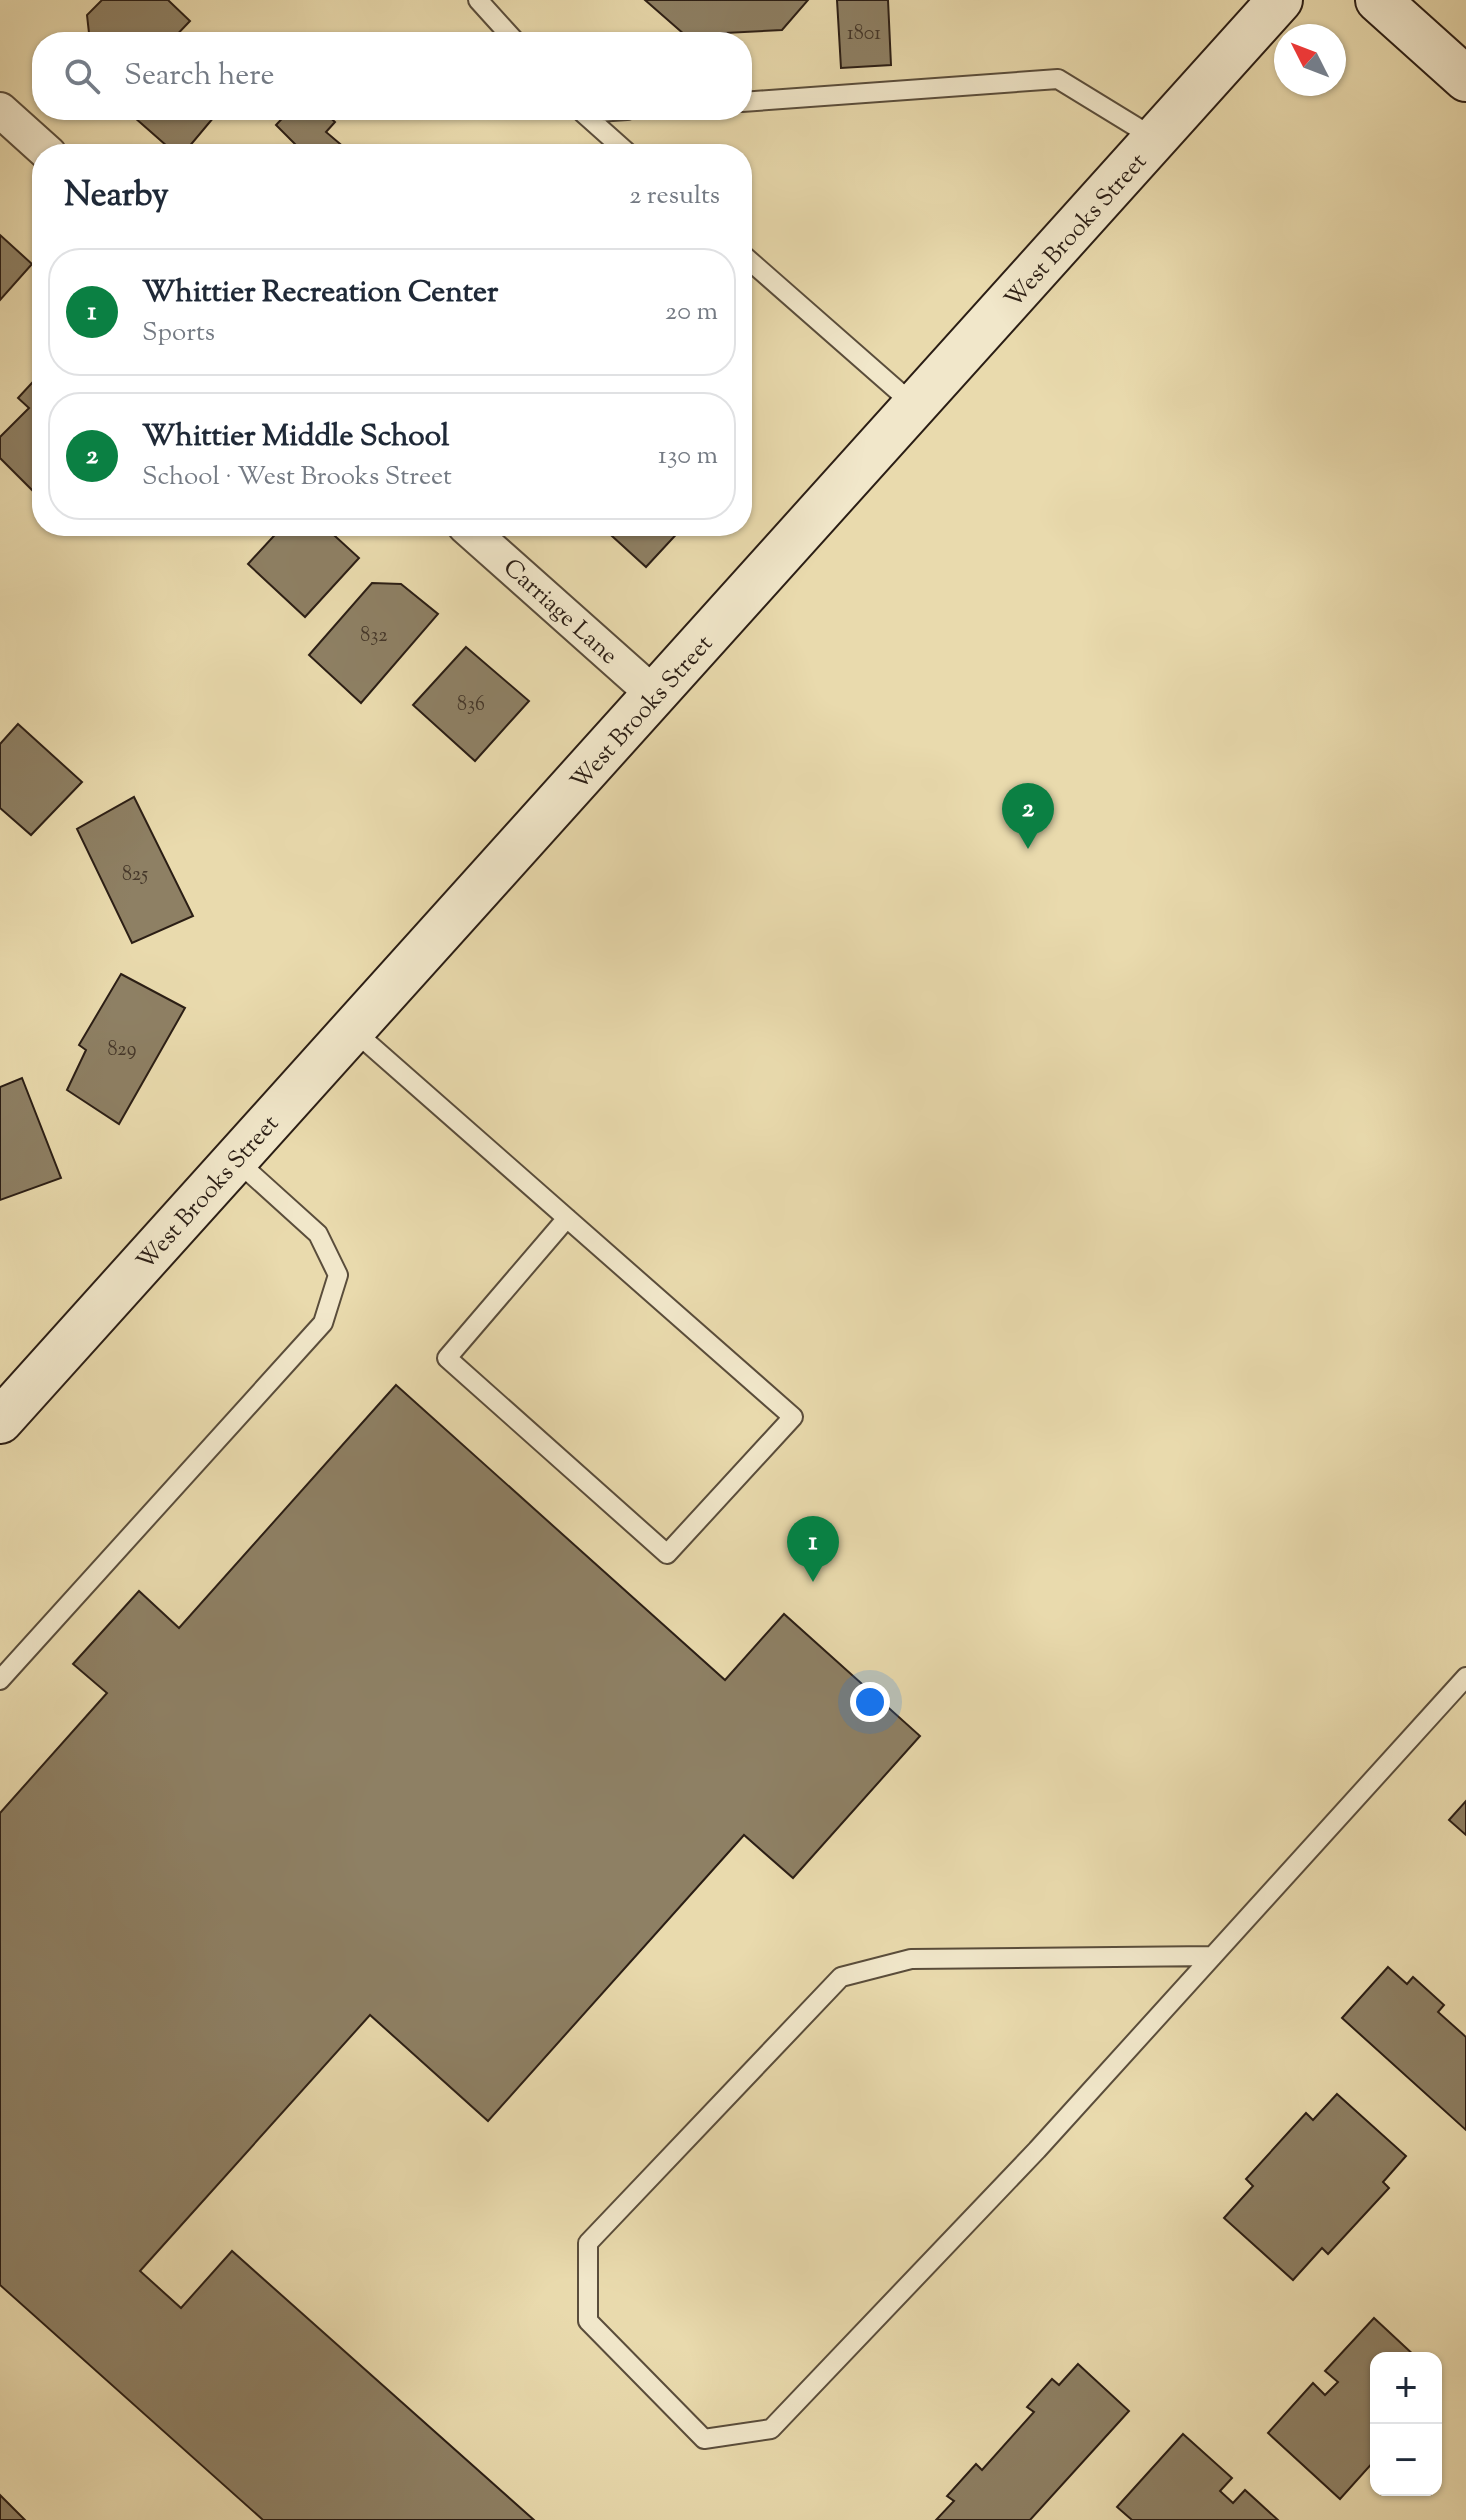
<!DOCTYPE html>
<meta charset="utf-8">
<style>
body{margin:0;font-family:"Sorts Mill Goudy",serif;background:#f2f2f3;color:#1f2937}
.controls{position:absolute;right:24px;bottom:24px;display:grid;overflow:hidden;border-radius:16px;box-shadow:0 2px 6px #0004}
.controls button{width:72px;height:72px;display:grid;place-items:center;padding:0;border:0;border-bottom:2px solid #e0e1e3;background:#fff;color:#1f2937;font:40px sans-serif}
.compass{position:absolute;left:1274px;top:24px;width:72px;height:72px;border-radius:50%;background:#fff;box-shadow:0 2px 6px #0004;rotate:312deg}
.you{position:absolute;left:870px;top:1702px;width:28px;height:28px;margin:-20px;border:6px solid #fff;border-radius:50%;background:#1a73e8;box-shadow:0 0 0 12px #1a73e833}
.badge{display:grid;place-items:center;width:52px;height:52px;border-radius:50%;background:#0b8043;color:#fff;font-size:26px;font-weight:700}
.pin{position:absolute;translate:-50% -66px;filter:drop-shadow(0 2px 4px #0008)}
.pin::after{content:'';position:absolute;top:42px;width:28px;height:24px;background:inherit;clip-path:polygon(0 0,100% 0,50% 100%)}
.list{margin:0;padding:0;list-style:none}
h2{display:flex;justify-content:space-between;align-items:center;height:104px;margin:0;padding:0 32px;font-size:34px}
h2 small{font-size:26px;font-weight:400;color:#747a83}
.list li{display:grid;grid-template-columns:52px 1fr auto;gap:24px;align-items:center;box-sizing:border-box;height:128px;margin:0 16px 16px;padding:0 16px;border:2px solid #e0e1e3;border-radius:32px}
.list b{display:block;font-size:30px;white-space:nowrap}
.list p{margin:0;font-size:26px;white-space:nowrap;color:#747a83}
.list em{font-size:26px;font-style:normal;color:#747a83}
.icon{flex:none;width:44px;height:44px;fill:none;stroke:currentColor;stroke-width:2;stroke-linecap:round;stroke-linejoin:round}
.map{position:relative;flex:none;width:1466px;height:2520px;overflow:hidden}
.search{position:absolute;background:#fff;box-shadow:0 2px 6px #0004;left:32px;top:32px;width:720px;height:88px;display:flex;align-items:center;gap:20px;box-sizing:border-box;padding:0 28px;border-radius:32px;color:#747a83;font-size:30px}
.panel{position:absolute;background:#fff;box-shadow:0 2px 6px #0004;left:32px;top:144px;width:720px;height:392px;border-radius:32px}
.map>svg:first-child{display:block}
.building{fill:#8e8064;stroke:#2b1e15;stroke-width:2}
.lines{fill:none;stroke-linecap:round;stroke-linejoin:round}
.lane-casing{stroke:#5a4d3b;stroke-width:22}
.street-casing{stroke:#5a4d3b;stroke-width:38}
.secondary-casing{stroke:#2b1e15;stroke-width:48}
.lane{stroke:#f1e7ca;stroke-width:18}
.street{stroke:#f1e7ca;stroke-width:34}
.secondary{stroke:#f1e7ca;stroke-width:44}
.labels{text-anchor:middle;stroke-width:6;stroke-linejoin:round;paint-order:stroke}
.number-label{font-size:20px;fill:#443629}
.street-label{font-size:24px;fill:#2b1e15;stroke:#f1e7ca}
</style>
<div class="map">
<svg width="1466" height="2520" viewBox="0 0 1466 2520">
<rect width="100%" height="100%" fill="#e9daad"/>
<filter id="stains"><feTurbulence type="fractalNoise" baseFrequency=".0025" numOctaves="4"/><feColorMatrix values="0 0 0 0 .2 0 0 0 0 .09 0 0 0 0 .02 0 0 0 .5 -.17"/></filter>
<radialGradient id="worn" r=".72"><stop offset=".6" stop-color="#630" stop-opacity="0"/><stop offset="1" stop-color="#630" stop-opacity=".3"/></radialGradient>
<g class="building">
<path d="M102 0H168L190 21 170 42H90L87 15Z"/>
<path d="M645 0H808L782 30 685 35Z"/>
<path d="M837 0H888L891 65 841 68Z"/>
<path d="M126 110H218L219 111 183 154H176Z"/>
<path d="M290 110H322L335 122 326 132 352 154H290L297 146 276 125Z"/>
<path d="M0 235 32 264 0 300Z"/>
<path d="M42 372V500L0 458V437L29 408 18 398Z"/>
<path d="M283 526H324L359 558 305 617 248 564Z"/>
<path d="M601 526H684L646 567Z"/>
<path d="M372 583 401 584 438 614 361 703 309 655Z"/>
<path d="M466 647 529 701 475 761 413 705Z"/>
<path d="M18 724 82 782 31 835 0 808V744Z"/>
<path d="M134 797 193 916 132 943 77 829Z"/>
<path d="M121 974 185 1008 119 1124 67 1090 86 1050 79 1045Z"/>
<path d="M22 1078 61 1178 0 1200V1087Z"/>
<path d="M396 1385 725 1680 784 1614 920 1736 793 1878 744 1835 488 2121 370 2015 140 2271 181 2308 232 2251 534 2520H263L0 2285V1813L107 1693 73 1664 139 1591 179 1628Z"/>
<path d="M1466 1801V1835L1449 1820Z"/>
<path d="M1388 1967 1407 1984 1413 1977 1444 2005 1438 2012 1466 2037V2130L1342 2018Z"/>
<path d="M1337 2094 1406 2156 1383 2182 1389 2188 1328 2254 1322 2248 1293 2280 1224 2218 1253 2186 1246 2179 1306 2113 1313 2120Z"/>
<path d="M1374 2318 1417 2358H1376L1374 2439 1376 2459 1340 2499 1268 2433 1313 2383 1325 2395 1338 2382 1325 2371Z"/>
<path d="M1078 2364 1129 2411 1030 2520H936L954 2501 947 2496 976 2464 982 2470 1034 2412 1027 2407 1052 2379 1059 2385Z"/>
<path d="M1183 2434 1232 2478 1220 2491 1233 2503 1245 2490 1278 2520H1132L1117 2507Z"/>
<path d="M0 2495 25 2520H0Z"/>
</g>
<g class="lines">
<g class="lane-casing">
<g id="lane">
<path d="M478 0 516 42"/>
<path d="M742 102 1058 79 1156 139"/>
<path d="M627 110 583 113 629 154"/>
<path d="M742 254 914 405"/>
<path d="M353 1030 793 1417 667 1554 447 1358 567 1218"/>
<path d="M0 1680 323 1323 338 1275 318 1234 236 1160"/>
<path d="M1213 1956 911 1959 841 1977 588 2243V2321L704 2439 771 2429 1037 2150 1466 1677"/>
</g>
</g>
<g class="street-casing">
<g id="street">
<path d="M0 110 49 154"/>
<path d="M465 526 656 696"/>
</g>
</g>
<g class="secondary-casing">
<g id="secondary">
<path d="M1378 0 1466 79"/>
<path d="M0 1421 1280 0"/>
</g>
</g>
<use href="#lane" class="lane"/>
<use href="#street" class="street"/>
<use href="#secondary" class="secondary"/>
</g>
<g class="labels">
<g class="number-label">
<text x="864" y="39">1801</text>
<text x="374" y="641">832</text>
<text x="471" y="710">836</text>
<text x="135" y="880">825</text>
<text x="122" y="1055">829</text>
</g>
<g class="street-label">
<text transform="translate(1075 230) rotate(-48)" y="8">West Brooks Street</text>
<text transform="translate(561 611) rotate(42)" y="8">Carriage Lane</text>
<text transform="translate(641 712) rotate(-48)" y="8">West Brooks Street</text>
<text transform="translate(207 1192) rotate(-48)" y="8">West Brooks Street</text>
</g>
</g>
<rect width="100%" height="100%" filter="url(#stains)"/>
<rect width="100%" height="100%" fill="url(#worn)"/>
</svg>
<div class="controls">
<button>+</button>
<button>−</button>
</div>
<svg class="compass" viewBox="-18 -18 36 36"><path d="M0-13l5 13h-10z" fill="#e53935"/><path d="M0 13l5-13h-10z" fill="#747a83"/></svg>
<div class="you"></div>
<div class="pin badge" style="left:813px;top:1582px">1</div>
<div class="pin badge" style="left:1028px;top:849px">2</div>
<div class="search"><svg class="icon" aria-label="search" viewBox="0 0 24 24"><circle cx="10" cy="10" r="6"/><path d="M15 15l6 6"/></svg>Search here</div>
<section class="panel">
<h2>Nearby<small>2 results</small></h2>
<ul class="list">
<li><span class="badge">1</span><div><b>Whittier Recreation Center</b><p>Sports</p></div><em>20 m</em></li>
<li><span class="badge">2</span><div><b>Whittier Middle School</b><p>School · West Brooks Street</p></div><em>130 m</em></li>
</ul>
</section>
</div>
